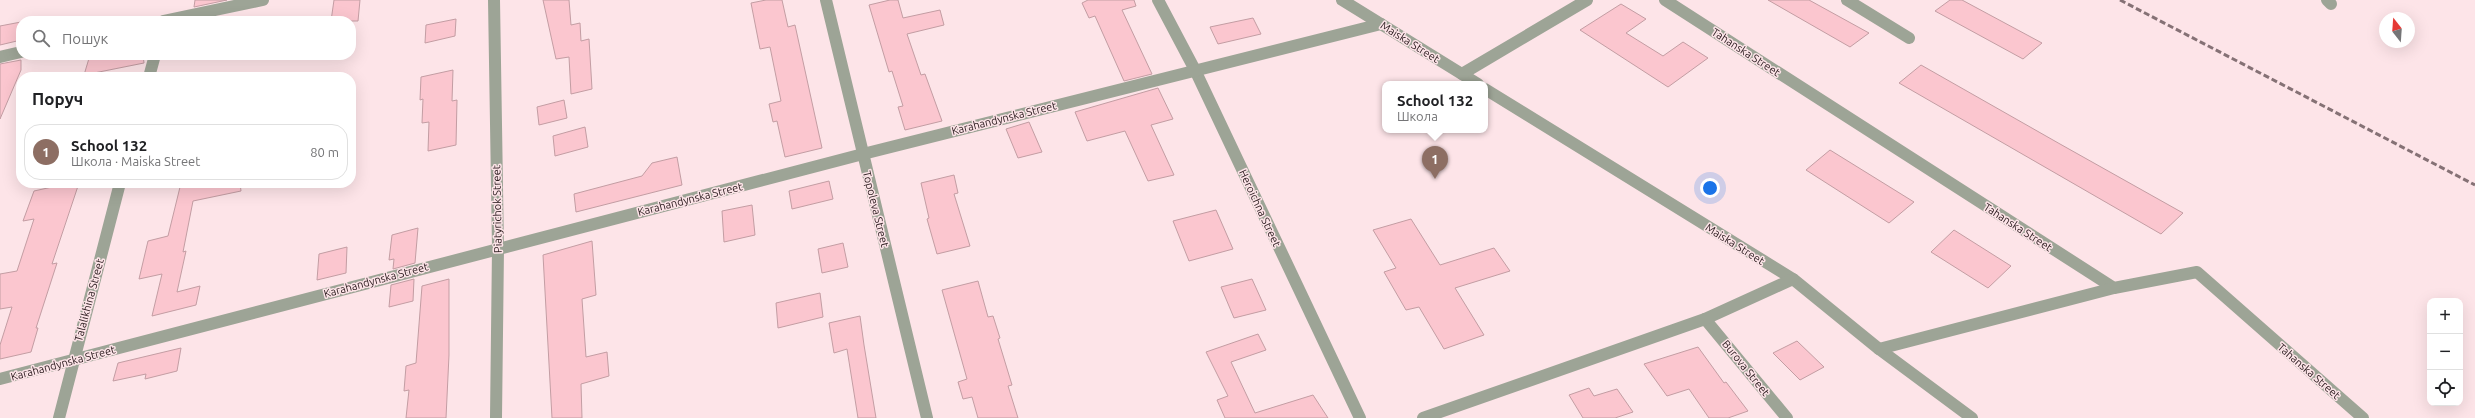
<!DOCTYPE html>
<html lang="uk">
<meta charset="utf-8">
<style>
body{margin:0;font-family:Ubuntu,sans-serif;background:#f6f6f6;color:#202124}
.controls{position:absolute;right:12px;bottom:12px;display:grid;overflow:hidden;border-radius:8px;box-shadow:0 4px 16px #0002}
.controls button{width:36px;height:36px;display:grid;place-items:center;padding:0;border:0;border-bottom:1px solid #e0e0e0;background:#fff;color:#202124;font:20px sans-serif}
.compass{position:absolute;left:2379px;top:12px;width:36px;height:36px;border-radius:50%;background:#fff;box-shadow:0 4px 16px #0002;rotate:343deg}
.you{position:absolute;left:1710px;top:188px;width:14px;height:14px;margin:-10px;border:3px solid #fff;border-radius:50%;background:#1a73e8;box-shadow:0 0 0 6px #1a73e833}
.badge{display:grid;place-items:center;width:26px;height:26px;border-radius:50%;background:#111827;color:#fff;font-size:13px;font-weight:700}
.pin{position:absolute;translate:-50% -33px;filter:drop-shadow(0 1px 2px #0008)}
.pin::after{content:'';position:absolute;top:21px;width:14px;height:12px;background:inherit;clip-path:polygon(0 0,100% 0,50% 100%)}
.popup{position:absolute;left:1382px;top:81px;width:106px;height:52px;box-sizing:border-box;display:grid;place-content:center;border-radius:8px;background:#fff;filter:drop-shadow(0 1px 3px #0005);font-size:13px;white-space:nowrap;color:#757577}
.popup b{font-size:15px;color:#202124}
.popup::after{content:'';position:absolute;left:50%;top:100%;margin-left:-8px;border:8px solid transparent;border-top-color:#fff}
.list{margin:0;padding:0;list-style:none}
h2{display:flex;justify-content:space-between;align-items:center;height:52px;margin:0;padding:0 16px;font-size:17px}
h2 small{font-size:13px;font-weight:400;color:#757577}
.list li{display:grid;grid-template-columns:26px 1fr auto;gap:12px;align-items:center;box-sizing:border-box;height:56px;margin:0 8px 8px;padding:0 8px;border:1px solid #e0e0e0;border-radius:16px}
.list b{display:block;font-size:15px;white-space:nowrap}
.list p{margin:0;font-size:13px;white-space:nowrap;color:#757577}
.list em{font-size:13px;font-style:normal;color:#757577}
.icon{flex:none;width:22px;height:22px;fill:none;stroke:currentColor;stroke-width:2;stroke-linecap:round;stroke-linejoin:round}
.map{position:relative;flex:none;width:2475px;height:418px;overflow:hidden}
.search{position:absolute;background:#fff;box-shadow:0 4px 16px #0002;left:16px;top:16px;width:340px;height:44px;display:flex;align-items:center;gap:10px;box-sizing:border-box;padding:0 14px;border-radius:16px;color:#757577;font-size:15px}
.panel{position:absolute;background:#fff;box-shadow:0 4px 16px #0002;left:16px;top:72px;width:340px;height:116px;border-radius:16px}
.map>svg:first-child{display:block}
.building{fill:#fbc6cf;stroke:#c39da3}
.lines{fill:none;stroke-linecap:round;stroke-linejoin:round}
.minor{stroke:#9da496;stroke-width:12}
.rail{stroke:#857175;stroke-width:3;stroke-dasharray:6 3;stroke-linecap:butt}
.labels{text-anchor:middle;stroke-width:3;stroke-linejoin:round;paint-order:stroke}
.street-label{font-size:11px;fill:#28191c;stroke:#fde4e8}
</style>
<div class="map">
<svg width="2475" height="418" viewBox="0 0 2475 418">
<rect width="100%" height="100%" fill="#fde4e8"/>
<g class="building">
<path d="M195 0H227L194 7Z"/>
<path d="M334 0H360L358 21H331Z"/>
<path d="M543 0H569L571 25 580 23 581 41 589 39 592 89 571 94 569 57 556 59Z"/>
<path d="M766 0H782L788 27 795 25 822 148 785 157 777 121 773 122 769 104 781 101 770 47 760 49 751 3Z"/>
<path d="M890 0H898L903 18 940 10 944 25 907 34 921 75 925 74 942 121 905 130 898 107 903 106 892 71 889 72 869 5Z"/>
<path d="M1088 0H1134L1136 6 1122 10 1152 74 1124 81 1095 16 1089 18 1082 3Z"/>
<path d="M1768 0H1809L1869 33 1850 47Z"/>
<path d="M1950 0H1962L2042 43 2023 59 1935 11Z"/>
<path d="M1621 4 1646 19 1626 33 1663 56 1683 42 1708 58 1668 87 1580 30Z"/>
<path d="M1253 18 1261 34 1218 44 1210 27Z"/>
<path d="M456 19 455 36 425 43 426 25Z"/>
<path d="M21 22V40L0 45V26Z"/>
<path d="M90 55H143L144 63 84 75Z"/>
<path d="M21 60V70L0 119V64Z"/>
<path d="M1921 65 2060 144 2183 213 2161 234 1899 83Z"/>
<path d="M453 70 452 101 457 100 456 145 428 151 429 122 422 123 423 99 420 100 421 77Z"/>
<path d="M1158 88 1173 119 1151 125 1174 175 1148 181 1125 131 1087 141 1075 112Z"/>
<path d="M564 100 567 118 539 125 537 107Z"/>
<path d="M1029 122 1042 152 1018 158 1006 129Z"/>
<path d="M585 127 588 147 555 156 553 136Z"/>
<path d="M1830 150 1914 202 1889 223 1806 170Z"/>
<path d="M677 157 682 185 576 212 574 194 642 176 652 163Z"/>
<path d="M954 175 958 193 954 194 970 246 937 254 927 219 929 218 921 183Z"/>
<path d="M829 181 833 199 792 209 789 191Z"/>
<path d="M70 183H79L52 264 57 263 36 328H38L31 352 0 359V345L12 307 0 309V274L17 271 34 219 23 221 34 191Z"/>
<path d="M181 183H240L241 191 193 201 183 252 186 251 177 292 200 286 196 305 152 316 162 274 139 279 148 241 168 236Z"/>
<path d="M752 205 755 235 724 242 722 211Z"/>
<path d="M1216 210 1233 249 1189 261 1173 221Z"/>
<path d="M1411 219 1440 265 1494 248 1510 271 1455 288 1484 335 1444 349 1419 307 1406 310 1384 272 1396 268 1373 230Z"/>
<path d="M418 228 415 263 393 269 394 259 389 260 392 235Z"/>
<path d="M1954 230 2011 266 1988 288 1931 252Z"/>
<path d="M592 241 596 295 582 299 586 357 607 352 609 376 581 384 582 418H552L543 255Z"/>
<path d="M843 243 848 267 822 273 818 249Z"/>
<path d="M347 247 346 273 317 280 319 254Z"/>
<path d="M414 279 413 301 389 307 391 285Z"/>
<path d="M449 279V355L446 418H406L409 390 404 391 406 366 416 363 422 286Z"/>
<path d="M1252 279 1266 310 1234 318 1221 287Z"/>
<path d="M978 281 988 317 993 316 1000 338 998 339 1012 385 1008 386 1018 418H978L972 397 963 399 958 382 967 379 942 290Z"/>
<path d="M820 293 823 317 778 328 776 303Z"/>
<path d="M860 316 864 345 876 418H858L847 349 834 353 829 323Z"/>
<path d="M1258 334 1266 350 1231 362 1255 413 1313 395 1328 418H1225L1217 400 1228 396 1206 352Z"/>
<path d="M1797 341 1824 367 1800 380 1773 353Z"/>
<path d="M1698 347 1724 383 1726 382 1748 411 1728 418H1709L1689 389 1667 396 1644 364Z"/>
<path d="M181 348 177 371 145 379 146 374 113 381 118 363Z"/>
<path d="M1589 388 1594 396 1617 389 1633 412 1615 418H1583L1569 395Z"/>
</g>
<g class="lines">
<g class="minor">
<path d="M494 0 498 248 496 418"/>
<path d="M826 0 927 418"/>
<path d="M1158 0 1195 70 1360 418"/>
<path d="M1342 0 1478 84"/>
<path d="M1665 0 2114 288 2197 272 2363 418"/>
<path d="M1847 0 1909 38"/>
<path d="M2327 0 2331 4"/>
<path d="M163 21 263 0"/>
<path d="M0 57 21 52"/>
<path d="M1462 74 1587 0"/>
<path d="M149 77 155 55"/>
<path d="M1485 89 1793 279 1879 349 1972 418"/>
<path d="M1705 319 1787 418"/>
<path d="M1879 349 2114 288"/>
<path d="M0 379 863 154 1381 24"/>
<path d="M59 418 120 183"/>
<path d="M1423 418 1705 319 1793 279"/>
</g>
<path class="rail" d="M2120 0 2475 185"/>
</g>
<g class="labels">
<g class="street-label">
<text transform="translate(1410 42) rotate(32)" y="4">Maiska Street</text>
<text transform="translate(1746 52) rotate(33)" y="4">Tahanska Street</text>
<text transform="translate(1004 118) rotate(-14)" y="4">Karahandynska Street</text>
<text transform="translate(690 199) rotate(-14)" y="4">Karahandynska Street</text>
<text transform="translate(1260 208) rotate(65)" y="4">Heroichna Street</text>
<text transform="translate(497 209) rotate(-91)" y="4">Piatyrichok Street</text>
<text transform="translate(876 209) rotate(76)" y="4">Topoleva Street</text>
<text transform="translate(2018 227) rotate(33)" y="4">Tahanska Street</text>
<text transform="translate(1735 244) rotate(32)" y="4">Maiska Street</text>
<text transform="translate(376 280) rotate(-15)" y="4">Karahandynska Street</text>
<text transform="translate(89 300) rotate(-75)" y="4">Talalikhina Street</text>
<text transform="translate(63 363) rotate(-15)" y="4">Karahandynska Street</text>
<text transform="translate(1746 368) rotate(51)" y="4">Burova Street</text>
<text transform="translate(2309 371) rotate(41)" y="4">Tahanska Street</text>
</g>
</g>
</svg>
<div class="controls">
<button>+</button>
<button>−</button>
<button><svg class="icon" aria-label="locate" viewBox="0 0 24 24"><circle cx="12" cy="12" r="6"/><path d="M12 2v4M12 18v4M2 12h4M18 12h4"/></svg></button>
</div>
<svg class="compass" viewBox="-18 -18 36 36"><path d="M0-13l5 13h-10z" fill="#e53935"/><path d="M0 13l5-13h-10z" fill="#757577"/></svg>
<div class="you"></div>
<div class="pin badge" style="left:1435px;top:179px;background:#8d6e63">1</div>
<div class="popup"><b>School 132</b>Школа</div>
<div class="search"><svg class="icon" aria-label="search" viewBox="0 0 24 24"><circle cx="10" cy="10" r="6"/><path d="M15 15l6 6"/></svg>Пошук</div>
<section class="panel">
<h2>Поруч<small></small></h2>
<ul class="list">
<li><span class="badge" style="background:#8d6e63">1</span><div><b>School 132</b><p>Школа · Maiska Street</p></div><em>80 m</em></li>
</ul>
</section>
</div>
